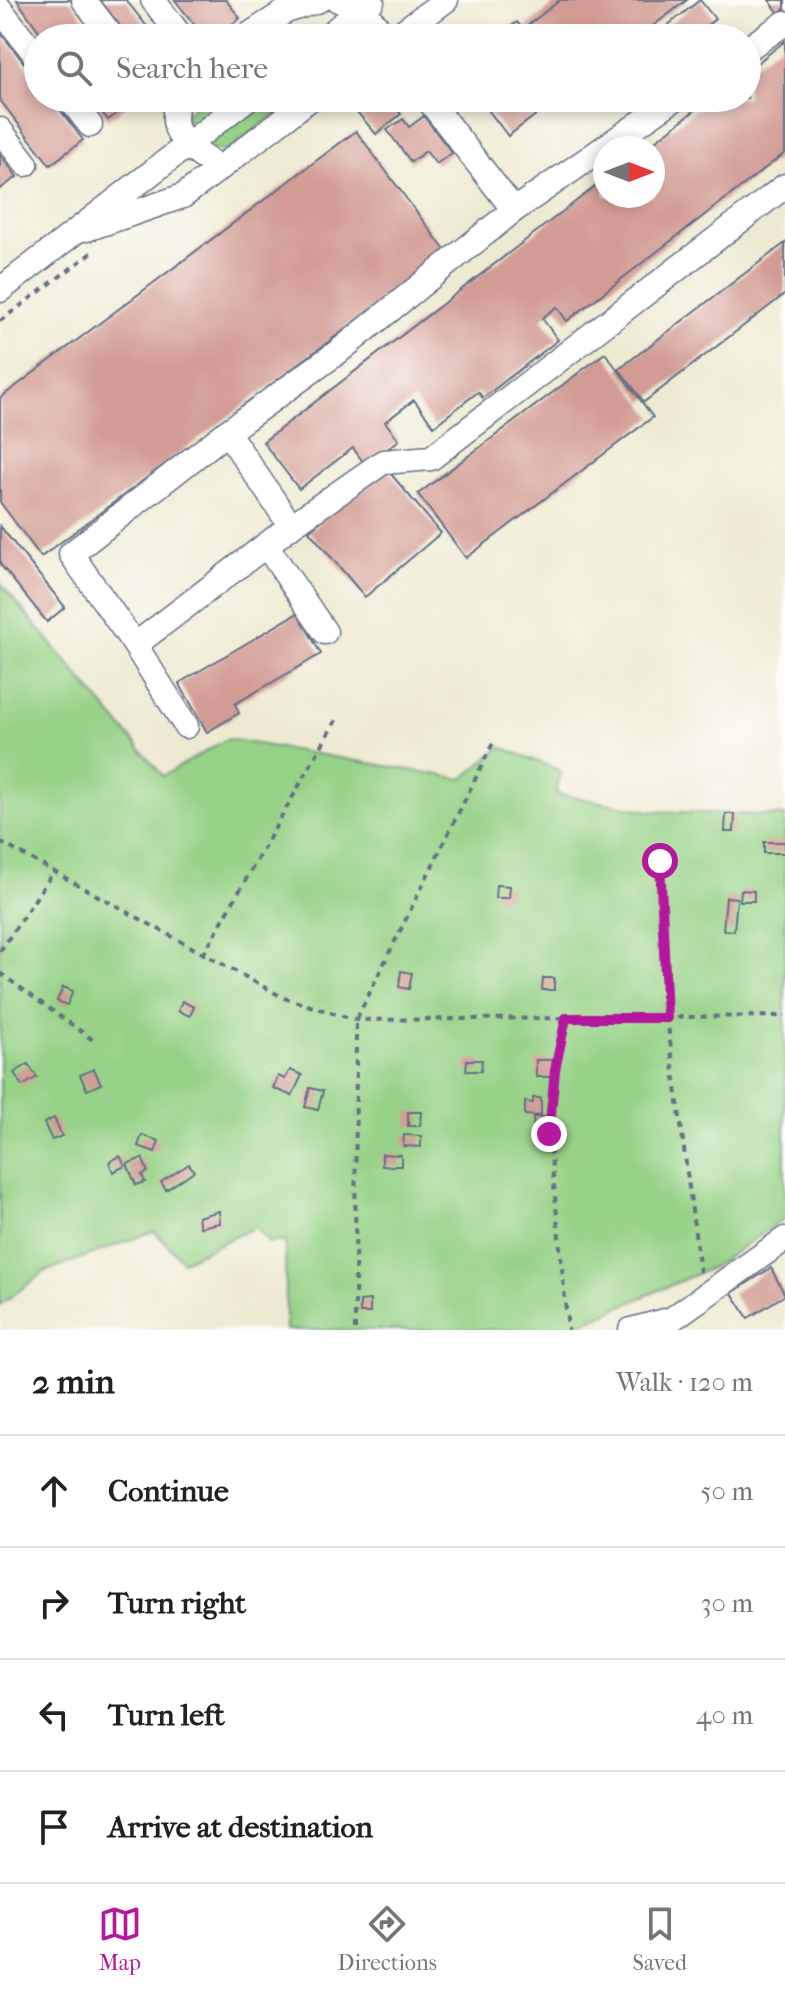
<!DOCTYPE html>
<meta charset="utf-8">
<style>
body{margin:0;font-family:"IM FELL French Canon",serif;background:#f6f6f6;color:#202124}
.compass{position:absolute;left:593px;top:136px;width:72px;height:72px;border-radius:50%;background:#fff;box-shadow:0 4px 12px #0003;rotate:90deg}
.stop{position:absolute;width:24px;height:24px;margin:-18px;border:6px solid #b5179e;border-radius:50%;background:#fff}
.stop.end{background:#b5179e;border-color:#fff;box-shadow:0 2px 8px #0008}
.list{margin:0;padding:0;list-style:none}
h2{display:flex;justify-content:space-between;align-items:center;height:104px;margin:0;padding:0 32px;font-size:34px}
h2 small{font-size:26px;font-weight:400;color:#757577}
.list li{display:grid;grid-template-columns:52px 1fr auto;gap:24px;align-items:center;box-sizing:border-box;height:112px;padding:0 32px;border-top:2px solid #e0e0e0}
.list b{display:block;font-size:30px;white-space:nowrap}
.list em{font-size:26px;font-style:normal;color:#757577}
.icon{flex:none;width:44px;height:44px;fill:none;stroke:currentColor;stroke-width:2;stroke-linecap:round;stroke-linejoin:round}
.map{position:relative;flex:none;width:785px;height:1330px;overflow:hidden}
.search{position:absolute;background:#fff;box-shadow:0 4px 12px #0003;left:24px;right:24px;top:24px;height:88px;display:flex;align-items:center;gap:20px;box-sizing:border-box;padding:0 28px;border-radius:44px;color:#757577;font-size:30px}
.sheet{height:552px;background:#fff}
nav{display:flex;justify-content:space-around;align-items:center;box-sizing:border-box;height:112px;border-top:2px solid #e0e0e0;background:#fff;font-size:22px;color:#757577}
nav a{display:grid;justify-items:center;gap:4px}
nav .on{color:#b5179e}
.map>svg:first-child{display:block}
.green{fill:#96d287;stroke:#588072;stroke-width:2}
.building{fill:#d29b93}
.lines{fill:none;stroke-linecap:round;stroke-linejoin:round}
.minor-casing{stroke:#657087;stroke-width:27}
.path{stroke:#657087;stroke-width:4;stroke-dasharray:6 6;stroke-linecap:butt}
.minor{stroke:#fff;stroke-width:24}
.route{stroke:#b5179e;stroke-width:10}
</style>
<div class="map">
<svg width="785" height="1330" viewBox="0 0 785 1330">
<rect width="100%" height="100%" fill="#fdfcf7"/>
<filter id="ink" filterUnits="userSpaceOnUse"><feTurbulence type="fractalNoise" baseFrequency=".0125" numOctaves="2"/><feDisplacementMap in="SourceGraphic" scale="16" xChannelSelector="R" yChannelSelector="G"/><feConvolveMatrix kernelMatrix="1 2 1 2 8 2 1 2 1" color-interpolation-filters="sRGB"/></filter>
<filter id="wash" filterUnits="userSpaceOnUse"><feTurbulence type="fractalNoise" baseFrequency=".006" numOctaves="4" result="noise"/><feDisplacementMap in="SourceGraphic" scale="32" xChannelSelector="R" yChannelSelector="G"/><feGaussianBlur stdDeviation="1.8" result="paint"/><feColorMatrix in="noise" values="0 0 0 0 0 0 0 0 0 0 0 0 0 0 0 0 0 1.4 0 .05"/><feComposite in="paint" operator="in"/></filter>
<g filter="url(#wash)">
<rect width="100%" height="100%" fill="#eeead2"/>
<g class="green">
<path d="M205 98H230L190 129 186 113Z"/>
<path d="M266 98H298L226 151 210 149 209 143 216 135Z"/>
<path d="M0 583 163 776 227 739 463 779 501 747 561 771 556 794 650 811 785 816V1218L713 1267 566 1330H286L285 1241 269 1243 255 1227 183 1261 154 1231 44 1272 0 1305Z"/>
</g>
<g id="blocks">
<g class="building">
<path d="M17 0H70L99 38H44Z"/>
<path d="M100 0H126L156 38H129Z"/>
<path d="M175 0H226L240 18 214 38H205Z"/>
<path d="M560 0H687L637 38H496L517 22 523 29Z"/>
<path d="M700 0 715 19 691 38H677L667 26Z"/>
<path d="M769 0H785V8L779 13Z"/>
<path d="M0 32 38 81V98H51L83 140 50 165 0 100Z"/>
<path d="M785 41V153L567 321 557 307 542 318 558 340 483 398 478 392 434 426 414 400 385 422 399 440 366 466 353 448 299 489 263 442 605 179V196H653V148H646L711 98H747V71Z"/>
<path d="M90 98H137L108 120Z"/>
<path d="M360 98H388L401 114 376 134 351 105Z"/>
<path d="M479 98H558L508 136Z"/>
<path d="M424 116 452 153 436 164 426 151 411 162 387 130 403 119 409 127Z"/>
<path d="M356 131 447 253 41 557 0 502V398Z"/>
<path d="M0 154 17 177 0 189Z"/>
<path d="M785 243V294L644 402 619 369Z"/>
<path d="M605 353 653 417 466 558 418 494Z"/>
<path d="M385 467 441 533 365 597 309 531Z"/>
<path d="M0 526 65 607 47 622 0 564Z"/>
<path d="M298 613 321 654 235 704 239 713 207 732 179 683Z"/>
<path d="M726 814H735L734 832H725Z"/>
<rect x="764" y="842" width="21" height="11"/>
<path d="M496 885 510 886 509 898H495Z"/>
<path d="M741 890 754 891V901H740Z"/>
<path d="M726 897 737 898 734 931 723 930Z"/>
<path d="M401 971 412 973 409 989 399 987Z"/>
<path d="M543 978H554V990H542Z"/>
<path d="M63 987 73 991 67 1005 57 1001Z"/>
<path d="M182 1001 194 1007 190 1016 178 1011Z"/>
<path d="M467 1060H482L481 1071H466Z"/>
<path d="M536 1060H554L553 1077H536Z"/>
<path d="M28 1064 37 1077 22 1086 14 1073Z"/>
<path d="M94 1069 101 1084 87 1090 80 1075Z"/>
<path d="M290 1070 302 1075 292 1096 273 1088 278 1076 285 1079Z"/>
<path d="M310 1088 323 1091 318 1110 305 1107Z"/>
<path d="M533 1098H541V1116L525 1115V1102L533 1103Z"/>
<path d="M408 1112H421L420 1126H408Z"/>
<path d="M533 1117H545L546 1131 534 1132Z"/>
<path d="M54 1118 62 1136 52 1140 44 1123Z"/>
<path d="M142 1135 159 1141 155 1152 138 1146Z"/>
<path d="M404 1135 421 1136V1147L403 1146Z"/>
<path d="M382 1154 401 1155V1166H382Z"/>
<path d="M120 1156 125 1166 113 1172 109 1162Z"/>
<path d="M142 1158 148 1172 142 1175 145 1182 136 1185 127 1164Z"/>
<path d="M189 1164 194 1171 166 1190 161 1182Z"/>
<path d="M219 1211 220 1223 200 1227 198 1217Z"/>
<path d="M771 1268 785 1295 748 1318 732 1293Z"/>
<path d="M370 1300V1313H360V1301Z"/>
</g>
</g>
</g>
<g filter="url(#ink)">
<use href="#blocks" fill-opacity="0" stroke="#657087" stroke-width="2"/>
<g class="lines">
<g class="minor-casing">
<g id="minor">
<path d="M84 0 113 38"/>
<path d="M153 0 182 38"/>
<path d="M338 0 363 9 386 38"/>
<path d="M0 9 38 58"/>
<path d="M244 38 286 11 319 0"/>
<path d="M325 38 372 1"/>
<path d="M394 38 446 0"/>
<path d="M747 49 785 23"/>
<path d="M69 98 90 125"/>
<path d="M179 98C164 135 192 151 220 168L311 98"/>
<path d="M427 98 514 210"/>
<path d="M676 98 514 210 338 352 227 432 291 526 383 462 431 458 785 186"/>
<path d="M0 130 26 164"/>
<path d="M87 229 183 196 220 168"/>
<path d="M0 290 248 98"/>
<path d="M227 432 71 554 135 645 291 526"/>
<path d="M266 545 325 632"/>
<path d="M135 645 186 726"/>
<path d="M631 1330 672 1319 785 1239"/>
</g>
</g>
<g class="path">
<path d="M0 321 94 251"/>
<path d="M0 842 284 998 356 1020 785 1016"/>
<path d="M660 861 667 1018 700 1272"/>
<path d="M0 951 54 871"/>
<path d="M203 955 339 715"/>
<path d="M0 973 93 1040"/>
<path d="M566 1018 555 1070 549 1134 568 1330"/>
<path d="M355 1330 356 1020 494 741"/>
</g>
<use href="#minor" class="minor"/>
</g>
</g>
<g class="lines" filter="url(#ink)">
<path class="route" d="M549 1134 555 1070 566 1018H667L660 861"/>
</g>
</svg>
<svg class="compass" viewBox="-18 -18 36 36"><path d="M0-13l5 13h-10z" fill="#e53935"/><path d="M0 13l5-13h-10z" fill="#757577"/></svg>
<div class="stop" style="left:660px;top:861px"></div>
<div class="stop end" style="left:549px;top:1134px"></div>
<div class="search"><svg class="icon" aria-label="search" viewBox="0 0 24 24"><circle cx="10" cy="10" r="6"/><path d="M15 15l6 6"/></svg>Search here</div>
</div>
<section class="sheet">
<h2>2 min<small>Walk · 120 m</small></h2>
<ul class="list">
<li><svg class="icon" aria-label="ahead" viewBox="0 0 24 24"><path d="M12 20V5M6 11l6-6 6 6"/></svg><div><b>Continue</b></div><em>50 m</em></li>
<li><svg class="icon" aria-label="right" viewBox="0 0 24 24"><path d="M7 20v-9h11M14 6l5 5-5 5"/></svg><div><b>Turn right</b></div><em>30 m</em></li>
<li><svg class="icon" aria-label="left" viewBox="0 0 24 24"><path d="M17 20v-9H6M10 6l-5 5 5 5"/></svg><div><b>Turn left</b></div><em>40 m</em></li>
<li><svg class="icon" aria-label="arrive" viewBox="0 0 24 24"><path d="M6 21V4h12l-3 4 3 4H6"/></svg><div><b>Arrive at destination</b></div></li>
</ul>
</section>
<nav>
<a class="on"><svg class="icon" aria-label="map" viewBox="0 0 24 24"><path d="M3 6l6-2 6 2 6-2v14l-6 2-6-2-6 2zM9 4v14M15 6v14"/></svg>Map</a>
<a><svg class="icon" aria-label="directions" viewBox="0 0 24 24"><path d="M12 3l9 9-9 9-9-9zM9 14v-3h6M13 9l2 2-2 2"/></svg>Directions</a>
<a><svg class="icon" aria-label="saved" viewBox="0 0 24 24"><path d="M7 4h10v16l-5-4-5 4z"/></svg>Saved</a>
</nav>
